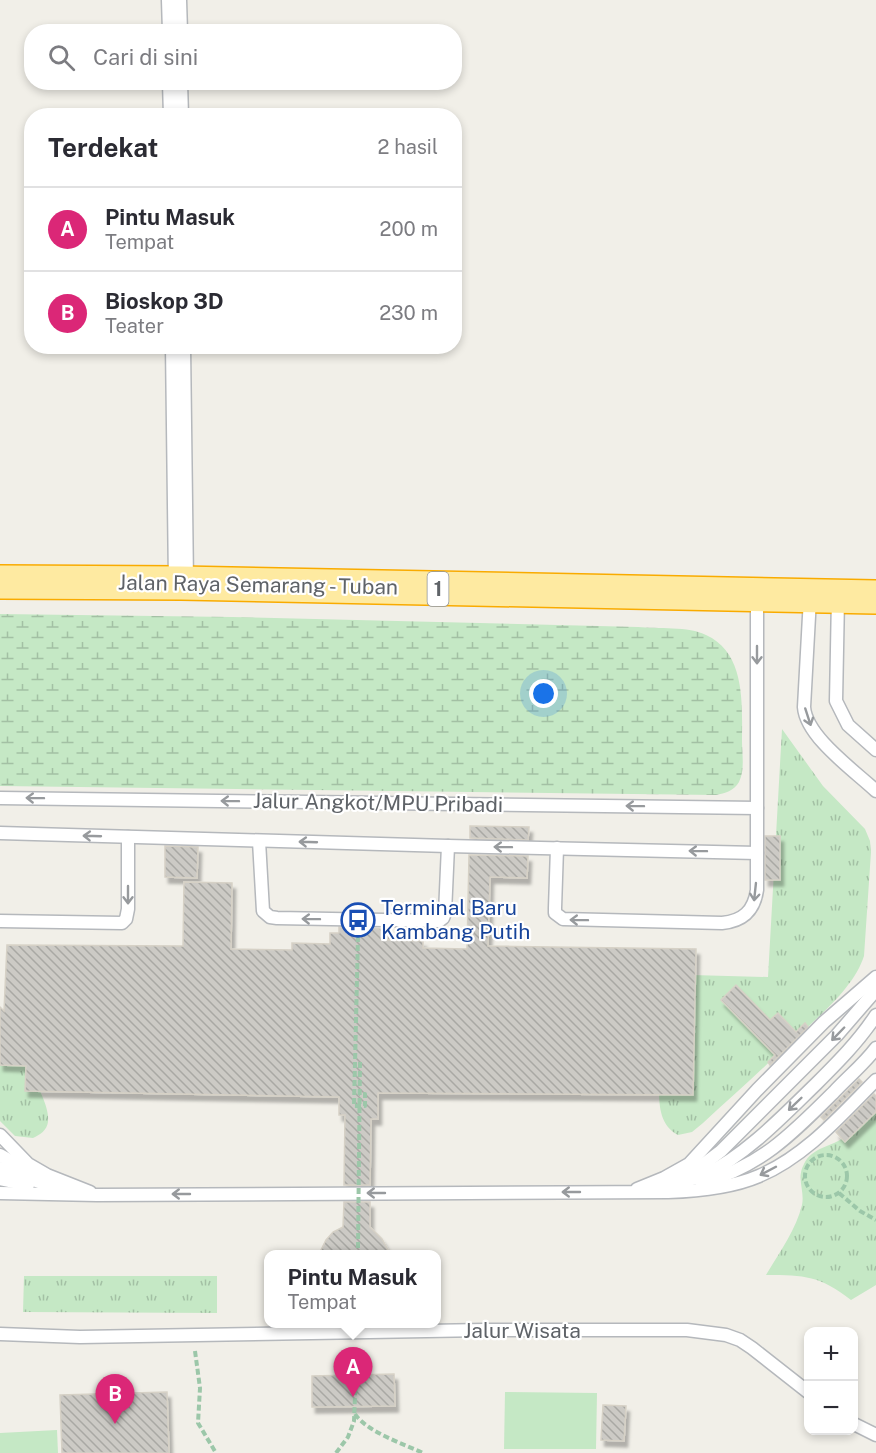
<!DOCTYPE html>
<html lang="id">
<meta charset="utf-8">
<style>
body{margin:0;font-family:"Public Sans",sans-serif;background:#f7f7f7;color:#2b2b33}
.controls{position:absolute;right:18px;bottom:18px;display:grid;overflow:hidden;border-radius:12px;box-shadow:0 3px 9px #0003}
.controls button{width:54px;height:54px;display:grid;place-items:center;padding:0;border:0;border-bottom:2px solid #e1e1e2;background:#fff;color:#2b2b33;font:30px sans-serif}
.you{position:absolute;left:544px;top:694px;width:21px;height:21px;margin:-15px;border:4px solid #fff;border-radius:50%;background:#1a73e8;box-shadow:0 0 0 9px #1a73e833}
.badge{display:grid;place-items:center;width:39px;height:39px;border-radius:50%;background:#db2777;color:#fff;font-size:20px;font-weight:700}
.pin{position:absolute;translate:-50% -50px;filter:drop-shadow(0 2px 3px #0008)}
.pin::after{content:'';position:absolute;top:32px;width:21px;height:18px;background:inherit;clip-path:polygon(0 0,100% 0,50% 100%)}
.popup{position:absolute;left:264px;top:1250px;width:177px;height:78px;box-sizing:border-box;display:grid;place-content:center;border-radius:12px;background:#fff;filter:drop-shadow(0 2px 4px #0005);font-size:20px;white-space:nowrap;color:#7c7c81}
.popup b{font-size:22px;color:#2b2b33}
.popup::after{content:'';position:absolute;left:50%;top:100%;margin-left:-12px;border:12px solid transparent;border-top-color:#fff}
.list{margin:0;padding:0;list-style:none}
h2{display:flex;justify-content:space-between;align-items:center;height:78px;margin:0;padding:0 24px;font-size:26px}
h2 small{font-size:20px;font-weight:400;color:#7c7c81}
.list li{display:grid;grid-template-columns:39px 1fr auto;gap:18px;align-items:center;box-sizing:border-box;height:84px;padding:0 24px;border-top:2px solid #e1e1e2}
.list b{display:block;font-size:22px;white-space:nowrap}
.list p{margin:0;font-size:20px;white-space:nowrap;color:#7c7c81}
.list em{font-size:20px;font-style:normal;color:#7c7c81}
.icon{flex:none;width:33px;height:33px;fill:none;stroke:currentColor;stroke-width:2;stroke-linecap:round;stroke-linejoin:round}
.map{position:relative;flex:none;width:876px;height:1453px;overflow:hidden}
.search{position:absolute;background:#fff;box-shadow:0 3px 9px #0003;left:24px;top:24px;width:438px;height:66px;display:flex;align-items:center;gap:15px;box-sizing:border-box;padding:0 21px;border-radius:24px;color:#7c7c81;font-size:22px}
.panel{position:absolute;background:#fff;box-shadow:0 3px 9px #0003;left:24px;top:108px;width:438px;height:246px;border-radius:24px}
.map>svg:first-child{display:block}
.grass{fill:url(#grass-tufts)}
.wetland{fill:url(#wetland-marsh)}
.park{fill:#c5e8c5}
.building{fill:url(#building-back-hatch);stroke:#d6d1c6;stroke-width:1.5;filter:url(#shadow)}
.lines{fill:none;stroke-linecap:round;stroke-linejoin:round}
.service-casing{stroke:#b5b8bc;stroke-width:15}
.minor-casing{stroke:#b5b8bc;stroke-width:27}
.trunk-casing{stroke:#f9ab00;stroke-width:36}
.path{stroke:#9cc7a9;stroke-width:4;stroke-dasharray:6 3;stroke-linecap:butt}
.service{stroke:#fff;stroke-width:12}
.minor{stroke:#fff;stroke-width:24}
.trunk{stroke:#feeaa1;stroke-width:33}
.path-bridge{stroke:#9cc7a9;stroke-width:4;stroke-dasharray:6 3;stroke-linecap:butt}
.oneway{stroke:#979a9d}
.labels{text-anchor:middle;stroke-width:4.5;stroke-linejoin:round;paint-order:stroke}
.shield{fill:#fff;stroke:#8f9295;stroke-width:1.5}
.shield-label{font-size:20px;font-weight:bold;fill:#5f6368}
.street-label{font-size:21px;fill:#5f6368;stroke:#fff}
.transit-label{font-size:21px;fill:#164399;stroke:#fff;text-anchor:start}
</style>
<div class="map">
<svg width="876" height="1453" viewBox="0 0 876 1453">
<defs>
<pattern id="grass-tufts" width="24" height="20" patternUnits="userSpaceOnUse" patternTransform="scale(1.5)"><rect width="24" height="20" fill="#c5e8c5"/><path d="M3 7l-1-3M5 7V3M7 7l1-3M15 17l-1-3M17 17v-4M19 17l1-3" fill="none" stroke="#a3c0a4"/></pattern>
<pattern id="wetland-marsh" width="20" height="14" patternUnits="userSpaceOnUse" patternTransform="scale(1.5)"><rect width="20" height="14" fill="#c5e8c5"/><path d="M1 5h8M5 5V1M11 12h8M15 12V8" fill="none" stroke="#a3c0a4"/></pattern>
<pattern id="building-back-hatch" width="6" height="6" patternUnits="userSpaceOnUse" patternTransform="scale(1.5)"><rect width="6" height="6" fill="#cccac5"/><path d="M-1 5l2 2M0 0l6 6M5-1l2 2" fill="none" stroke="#a9a8a4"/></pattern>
<filter id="shadow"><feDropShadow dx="3.5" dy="6" stdDeviation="1.5" flood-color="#0004"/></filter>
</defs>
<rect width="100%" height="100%" fill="#f1efe8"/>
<g class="grass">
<path d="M782 729 823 786 865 829 870 841 871 852 864 956C853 991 809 1025 782 1050 756 1075 729 1099 703 1123L692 1132 678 1135C661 1126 659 1108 659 1090L692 975 768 977Z"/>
<path d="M0 1030C15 1045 52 1101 48 1122 47 1130 40 1135 33 1138L15 1136 0 1121Z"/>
<path d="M876 1107V1285L851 1300C820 1276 805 1275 766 1275 779 1253 796 1230 802 1205 805 1191 796 1178 804 1164 812 1147 832 1147 846 1136 857 1128 866 1117 876 1107Z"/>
<path d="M24 1276H217V1313L23 1312Z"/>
</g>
<path class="wetland" d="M0 614 232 617 638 627C657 629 689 626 706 635 746 653 742 705 742 741 742 754 745 770 739 782 734 791 725 793 716 795L0 786Z"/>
<g class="park">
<path d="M505 1392 597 1393 596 1449H504Z"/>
<path d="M57 1430 58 1453H0V1433Z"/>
</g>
<g class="building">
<path d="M470 826 529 827 528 840 470 838Z"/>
<rect x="765" y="836" width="15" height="44"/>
<path d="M165 846 198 847 197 878 165 877Z"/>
<path d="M469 855 528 856 527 878 490 877 488 946 696 949 693 1095 378 1093V1119H371L370 1185H344L345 1115H339V1097L25 1091 26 1066 0 1065V1007L4 1011 7 945 183 946 184 882 232 883 231 949 292 950V943L330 944V933H339V927L387 929V940L423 941V948L467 949Z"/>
<path d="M736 985 770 1020 778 1013 796 1032 805 1023 808 1027 770 1065 768 1062 775 1055 721 1000Z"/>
<path d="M859 1079 862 1082 824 1120 821 1117Z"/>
<path d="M874 1094 876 1096V1112L845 1142 836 1132Z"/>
<path d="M344 1202H370V1227L382 1239 390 1254H319L326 1240 333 1232 343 1227Z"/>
<path d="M394 1374 395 1406 312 1407V1376Z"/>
<path d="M167 1392 169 1453H62L60 1395Z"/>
<path d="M603 1405 626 1406 624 1441 601 1440Z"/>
</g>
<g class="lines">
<g class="service-casing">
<g id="service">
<path d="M810 598 804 707C806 737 855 771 876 791"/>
<path d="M838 598 836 701 848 725 876 750"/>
<path d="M0 798 757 808"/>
<path d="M0 833 448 846 757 853"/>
<path d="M259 841 263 911 270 917 277 918 439 921 443 918 445 913 448 846"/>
<path d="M557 848 555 908V913L563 919 722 923C743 921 754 911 757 890V596"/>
<path d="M0 921 122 923 126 919 128 909V837"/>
<path d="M0 1135 28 1164 47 1175 90 1192"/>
<path d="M0 1155 33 1174"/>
<path d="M0 1168 42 1183 64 1188"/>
<path d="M682 1175 700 1167 721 1151 837 1035 876 990"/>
<path d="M0 1179 28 1185"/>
<path d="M702 1183C761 1166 792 1134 834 1092 848 1077 864 1064 876 1048"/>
<path d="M657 1186C673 1183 691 1181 706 1174 746 1155 784 1115 816 1084 838 1062 859 1041 876 1015"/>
<path d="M637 1189 664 1178 689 1164 757 1090 824 1022 876 977"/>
<path d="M0 1193 97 1195 668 1192C698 1191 731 1188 759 1176 806 1156 841 1115 876 1080"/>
<path d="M0 1334 80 1337 484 1330H687L726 1335 740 1340 752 1348 808 1392"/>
<path d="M854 1424 876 1435"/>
</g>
</g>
<g class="minor-casing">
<g id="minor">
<path d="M174 0 175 32"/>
<path d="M175 82 176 116"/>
<path d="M178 346 181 583"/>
</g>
</g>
<g class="trunk-casing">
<path id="trunk" d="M0 582 181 583 876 597"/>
</g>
<g class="path">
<path d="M358 936 354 1106H365V1094H359"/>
<circle cx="826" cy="1176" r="21"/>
<path d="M839 1193 860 1211 876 1220"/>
<path d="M195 1351 200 1388 198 1423 216 1453"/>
<path d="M355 1414C367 1432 404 1444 423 1453"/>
<path d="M336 1453 348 1437 354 1421 357 1348"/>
</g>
<use href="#service" class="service"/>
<use href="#minor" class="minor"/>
<use href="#trunk" class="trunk"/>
<path class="path-bridge" d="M358 1248 360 1060"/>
</g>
<defs><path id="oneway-shaft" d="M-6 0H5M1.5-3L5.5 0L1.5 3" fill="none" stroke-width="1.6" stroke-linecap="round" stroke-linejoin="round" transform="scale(1.5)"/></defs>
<g class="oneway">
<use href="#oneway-shaft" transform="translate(757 655) rotate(90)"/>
<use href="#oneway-shaft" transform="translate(808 717) rotate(72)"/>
<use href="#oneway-shaft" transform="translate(35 798) rotate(-179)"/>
<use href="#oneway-shaft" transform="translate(230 801) rotate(-179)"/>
<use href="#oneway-shaft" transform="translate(635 806) rotate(-179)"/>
<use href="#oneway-shaft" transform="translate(92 836) rotate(-178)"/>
<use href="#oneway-shaft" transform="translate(308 842) rotate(-178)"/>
<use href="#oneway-shaft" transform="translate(503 847) rotate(-179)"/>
<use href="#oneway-shaft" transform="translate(698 851) rotate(-179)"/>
<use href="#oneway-shaft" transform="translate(755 892) rotate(96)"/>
<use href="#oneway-shaft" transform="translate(128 895) rotate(90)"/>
<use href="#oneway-shaft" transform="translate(311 919) rotate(-179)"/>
<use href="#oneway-shaft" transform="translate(579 920) rotate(-179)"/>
<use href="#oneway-shaft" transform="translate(838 1034) rotate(134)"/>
<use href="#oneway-shaft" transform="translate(795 1104) rotate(136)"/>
<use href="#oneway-shaft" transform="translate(768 1171) rotate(152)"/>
<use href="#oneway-shaft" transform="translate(571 1192) rotate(180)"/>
<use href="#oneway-shaft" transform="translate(376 1193) rotate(180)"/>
<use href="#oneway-shaft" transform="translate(181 1194) rotate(180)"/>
</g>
<defs>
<g id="bus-ring" transform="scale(1.725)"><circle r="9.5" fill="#fff" stroke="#1a4fb4" stroke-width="1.5"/><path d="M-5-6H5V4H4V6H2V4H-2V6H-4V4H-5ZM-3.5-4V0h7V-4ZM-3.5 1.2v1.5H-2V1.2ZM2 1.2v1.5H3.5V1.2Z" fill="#1a4fb4"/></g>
</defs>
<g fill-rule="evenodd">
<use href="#bus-ring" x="358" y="920"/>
</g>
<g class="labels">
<rect class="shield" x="427.5" y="572" width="21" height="34" rx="4.5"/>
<g class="shield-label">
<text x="438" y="596">1</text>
</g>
<g class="street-label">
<text transform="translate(258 585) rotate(1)" y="7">Jalan Raya Semarang - Tuban</text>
<text transform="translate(378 803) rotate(1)" y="7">Jalur Angkot/MPU Pribadi</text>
<text x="522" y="1338">Jalur Wisata</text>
</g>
<g class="transit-label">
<text x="381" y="915">Terminal Baru<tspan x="381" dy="24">Kambang Putih</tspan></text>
</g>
</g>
</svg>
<div class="controls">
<button>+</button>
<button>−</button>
</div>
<div class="you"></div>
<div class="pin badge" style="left:353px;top:1397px">A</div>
<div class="popup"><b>Pintu Masuk</b>Tempat</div>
<div class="pin badge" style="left:115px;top:1424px">B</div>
<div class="search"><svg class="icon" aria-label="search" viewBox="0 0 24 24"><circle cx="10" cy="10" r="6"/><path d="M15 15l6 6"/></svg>Cari di sini</div>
<section class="panel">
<h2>Terdekat<small>2 hasil</small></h2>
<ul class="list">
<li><span class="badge">A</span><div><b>Pintu Masuk</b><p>Tempat</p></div><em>200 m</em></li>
<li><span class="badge">B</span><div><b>Bioskop 3D</b><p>Teater</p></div><em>230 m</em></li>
</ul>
</section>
</div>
